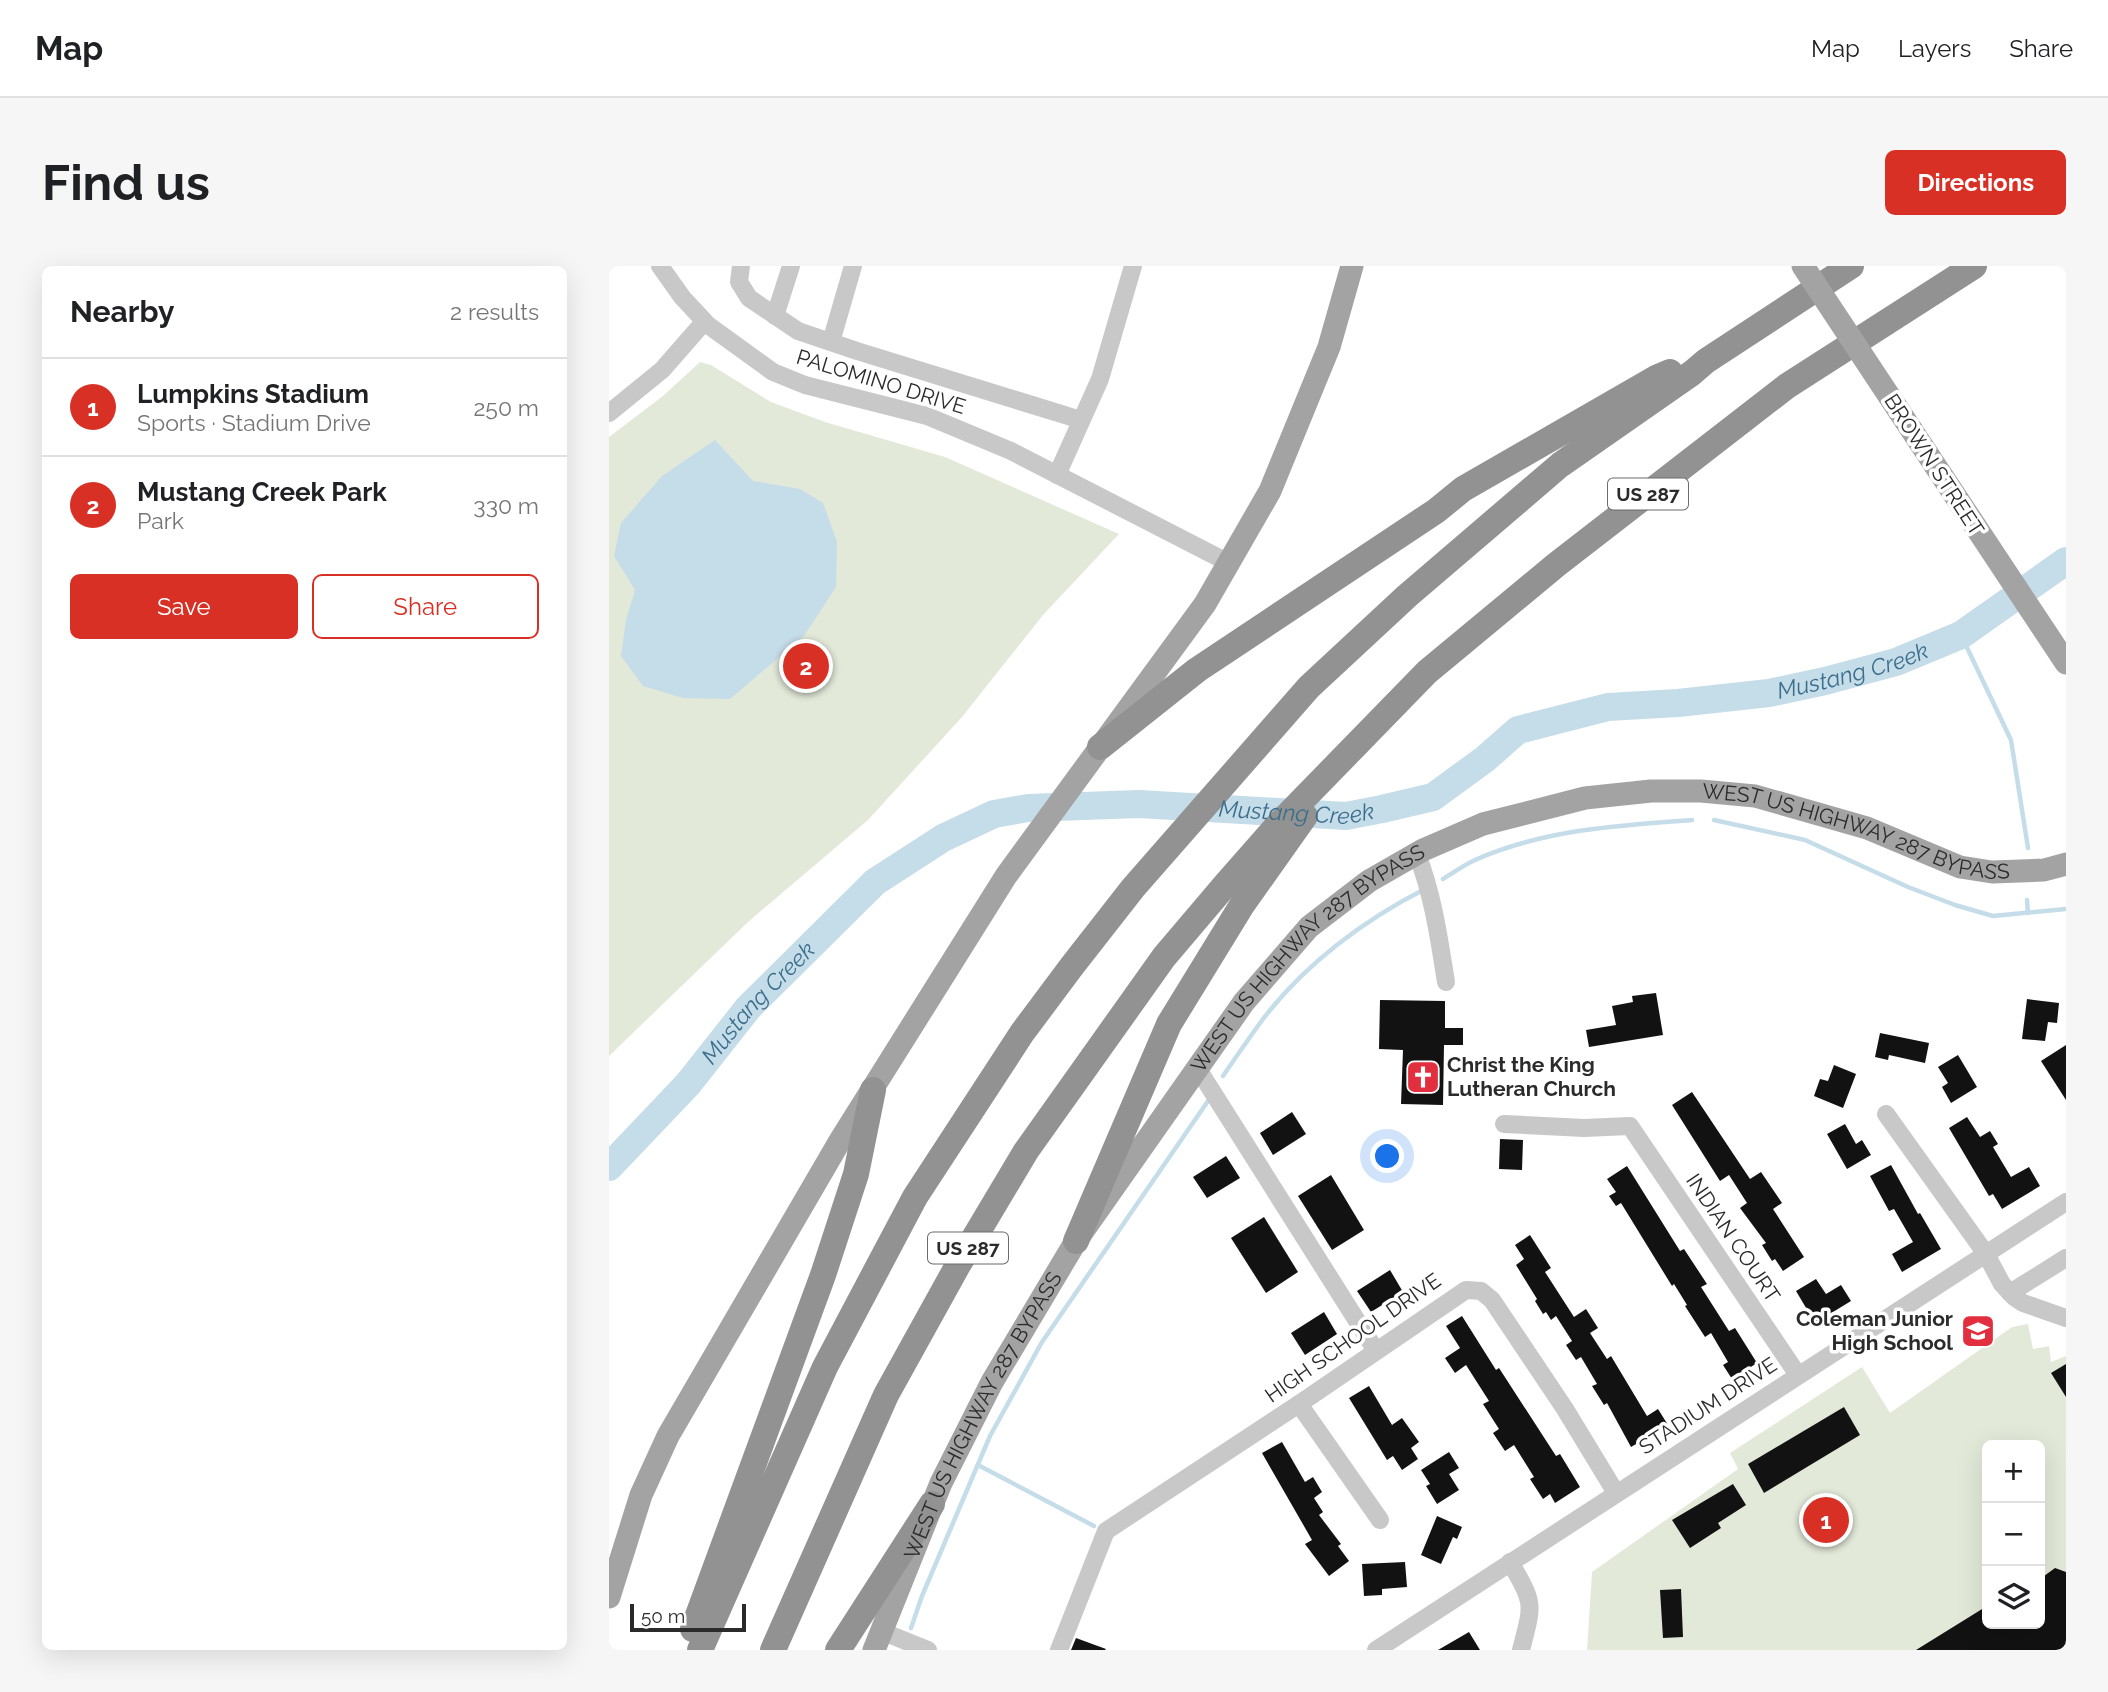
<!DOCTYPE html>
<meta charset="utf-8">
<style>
body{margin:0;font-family:Raleway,sans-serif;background:#f6f6f6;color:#202124}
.controls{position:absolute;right:21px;bottom:21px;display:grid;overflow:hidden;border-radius:10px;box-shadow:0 7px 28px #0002}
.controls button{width:63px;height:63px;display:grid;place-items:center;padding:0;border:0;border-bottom:2px solid #e0e0e0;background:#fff;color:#202124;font:35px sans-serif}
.scale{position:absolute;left:21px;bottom:18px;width:116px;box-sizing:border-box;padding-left:7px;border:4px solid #2b2b2b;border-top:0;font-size:19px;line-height:24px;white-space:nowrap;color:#2b2b2b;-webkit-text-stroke:5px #fff;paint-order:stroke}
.you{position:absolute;left:779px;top:891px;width:24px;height:24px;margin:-18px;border:5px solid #fff;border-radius:50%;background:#1a73e8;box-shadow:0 0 0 10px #1a73e833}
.badge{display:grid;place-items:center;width:46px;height:46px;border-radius:50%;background:#d93025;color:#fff;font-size:23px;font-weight:700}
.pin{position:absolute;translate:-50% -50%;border:4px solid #fff;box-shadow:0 2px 7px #0006}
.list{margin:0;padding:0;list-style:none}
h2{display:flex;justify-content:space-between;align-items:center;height:91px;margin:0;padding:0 28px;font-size:30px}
h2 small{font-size:23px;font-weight:400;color:#757577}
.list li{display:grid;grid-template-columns:46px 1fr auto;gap:21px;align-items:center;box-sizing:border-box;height:98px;padding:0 28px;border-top:2px solid #e0e0e0}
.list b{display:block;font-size:26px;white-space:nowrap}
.list p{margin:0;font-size:23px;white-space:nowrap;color:#757577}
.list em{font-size:23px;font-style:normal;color:#757577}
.actions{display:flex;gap:14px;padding:21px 28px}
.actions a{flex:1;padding:16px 0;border:2px solid #d93025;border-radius:10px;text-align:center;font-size:24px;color:#d93025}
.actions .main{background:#d93025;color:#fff}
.icon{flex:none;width:38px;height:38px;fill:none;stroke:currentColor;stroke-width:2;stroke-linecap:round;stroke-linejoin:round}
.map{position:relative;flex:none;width:1457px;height:1384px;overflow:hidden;border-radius:10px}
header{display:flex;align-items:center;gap:42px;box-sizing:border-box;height:98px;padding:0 35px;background:#fff;border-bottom:2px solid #e0e0e0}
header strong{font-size:33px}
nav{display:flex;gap:38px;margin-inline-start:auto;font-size:24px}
.intro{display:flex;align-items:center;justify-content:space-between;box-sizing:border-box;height:168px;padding:0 42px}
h1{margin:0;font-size:49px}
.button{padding:18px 32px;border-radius:10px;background:#d93025;color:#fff;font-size:24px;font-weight:700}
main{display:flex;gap:42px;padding:0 42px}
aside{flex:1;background:#fff;border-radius:10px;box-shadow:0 7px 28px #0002}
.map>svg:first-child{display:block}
.green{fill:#e2e9d9;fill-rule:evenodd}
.water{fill:#c5dce9}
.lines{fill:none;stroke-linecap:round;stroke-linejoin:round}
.stream{stroke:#c5dce9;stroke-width:4.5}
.river{stroke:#c5dce9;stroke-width:28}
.building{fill:#121212}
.minor{stroke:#c8c8c8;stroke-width:18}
.major{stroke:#a3a3a3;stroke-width:23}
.highway{stroke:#929292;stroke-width:26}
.major-bridge{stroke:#a3a3a3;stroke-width:23}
.labels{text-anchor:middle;stroke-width:7;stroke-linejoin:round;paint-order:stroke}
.shield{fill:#fff;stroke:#6b6b6b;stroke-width:2}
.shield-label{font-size:19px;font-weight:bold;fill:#2b2b2b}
.street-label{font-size:21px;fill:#2b2b2b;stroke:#fff}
.poi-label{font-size:21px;font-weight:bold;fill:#2b2b2b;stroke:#fff;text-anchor:start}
.water-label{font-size:23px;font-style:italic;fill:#3c6e8b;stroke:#fff}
</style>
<header>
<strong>Map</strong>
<nav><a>Map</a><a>Layers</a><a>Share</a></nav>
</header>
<div class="intro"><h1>Find us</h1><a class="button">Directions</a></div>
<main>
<aside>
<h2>Nearby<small>2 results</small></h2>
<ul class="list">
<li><span class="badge">1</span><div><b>Lumpkins Stadium</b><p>Sports · Stadium Drive</p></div><em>250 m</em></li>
<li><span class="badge">2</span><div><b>Mustang Creek Park</b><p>Park</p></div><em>330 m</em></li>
</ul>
<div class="actions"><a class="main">Save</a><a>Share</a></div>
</aside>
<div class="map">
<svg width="1457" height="1384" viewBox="0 0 1457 1384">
<rect width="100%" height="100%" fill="#fff"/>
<g class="green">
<path d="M91 96 102 99 162 136 216 156 336 191 510 268 434 349 353 451 259 554 140 655 0 790V171L54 130Z"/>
<path d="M1419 1058 1424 1083 1440 1080 1442 1096 1457 1090V1384H978L983 1306 1129 1203 1121 1187 1253 1101 1281 1147 1403 1061ZM1378 1179H1431V1358H1378Z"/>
</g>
<path class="water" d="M106 174 144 215 191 223 214 237 228 276 227 321 195 370 121 433 74 432 34 420 12 390 17 354 26 324 5 290 12 257 53 210Z"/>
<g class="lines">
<g class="stream">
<path d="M1352 369 1402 474 1419 582"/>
<path d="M1105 554 1196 574 1299 621 1346 639 1384 650 1457 643"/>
<path d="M834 613C844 607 855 599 866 594 933 564 1010 559 1083 554"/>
<path d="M1418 634 1419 647"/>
<path d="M614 810C627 791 640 772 654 753 696 698 755 654 816 623"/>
<path d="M369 1199 485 1260"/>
<path d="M302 1362 313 1330 381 1170 433 1076 599 835"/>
</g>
<path class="river" id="s1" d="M0 901 79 818 139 742 266 616 334 572 385 548 419 542 530 538 737 550 773 543 824 531 876 493 909 464 999 441 1069 437 1160 427 1216 415 1287 396 1352 369 1457 295"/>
</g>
<g class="building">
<path d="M1047 727 1054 769 980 781 977 764 1007 759 1003 740 1024 736 1023 730Z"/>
<path d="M1418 733 1450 737 1448 757 1439 756 1436 775 1413 773Z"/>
<path d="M771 734 836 735V762H854V779H835L834 839 792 838 794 784 770 783Z"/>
<path d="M1271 767 1320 777 1316 797 1280 789 1279 794 1266 791Z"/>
<path d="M1457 779V834L1432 795Z"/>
<path d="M1349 789 1368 821 1342 837 1333 821 1339 817 1329 801Z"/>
<path d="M1225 799 1247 808 1234 842 1205 830 1211 813 1219 815Z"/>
<path d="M1083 826 1141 913 1152 906 1173 937 1164 943 1195 991 1174 1005 1166 993 1163 995 1153 979 1157 977 1131 942 1138 937 1120 909 1111 915 1063 839Z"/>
<path d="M683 846 697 868 664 889 651 867Z"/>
<path d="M1358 851 1371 871 1381 865 1389 878 1384 881 1402 911 1420 901 1431 920 1393 943 1384 928 1380 930 1340 862Z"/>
<path d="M1236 858 1247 878 1253 874 1262 889 1238 903 1218 868Z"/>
<path d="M891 873 914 874 913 904 890 903Z"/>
<path d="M617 890 631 912 598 932 584 911Z"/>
<path d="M1282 899 1309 948 1311 947 1332 983 1293 1006 1283 988 1304 976 1285 943 1280 945 1261 910Z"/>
<path d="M1018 900 1071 985 1075 983 1098 1018 1092 1021 1120 1065 1126 1062 1148 1097 1123 1113 1114 1099 1119 1096 1102 1067 1096 1071 1076 1040 1078 1039 1065 1018 1063 1020 1012 937 1007 940 1000 930 1007 926 998 913Z"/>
<path d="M722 909 755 964 723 984 689 930Z"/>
<path d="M655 951 689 1006 657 1027 622 972Z"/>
<path d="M921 969 942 1002 936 1006 965 1051 977 1043 989 1062 981 1067 998 1093 1002 1090 1038 1150 1049 1143 1059 1159 1022 1181 998 1137 995 1139 983 1120 988 1118 972 1091 967 1094 957 1079 963 1075 947 1050 942 1054 937 1046 934 1048 926 1035 928 1033 907 999 915 993 906 979Z"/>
<path d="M781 1004 794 1026 762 1046 748 1025Z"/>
<path d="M1207 1013 1217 1028 1232 1019 1242 1035 1206 1057 1187 1025Z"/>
<path d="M715 1046 728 1068 696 1089 682 1067Z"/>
<path d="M853 1050 887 1104 890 1102 947 1190 951 1188 971 1221 946 1237 941 1228 934 1233 921 1213 925 1211 905 1179 896 1185 884 1167 890 1163 874 1138 880 1135 857 1099 846 1107 836 1092 851 1082 837 1060Z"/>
<path d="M1457 1098V1131L1442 1107Z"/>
<path d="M760 1120 783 1159 793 1152 810 1176 802 1182 809 1193 793 1204 784 1190 778 1194 740 1132Z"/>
<path d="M1235 1141 1251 1169 1155 1227 1139 1198Z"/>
<path d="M673 1176 696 1216 704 1211 713 1226 705 1232 714 1246 710 1249 732 1278 729 1280 740 1295 720 1310 696 1278 703 1274 653 1187Z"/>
<path d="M840 1186 850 1202 840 1208 850 1224 828 1238 817 1220 821 1218 812 1204Z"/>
<path d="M1124 1218 1137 1239 1109 1257 1112 1262 1081 1282 1063 1254Z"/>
<path d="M828 1250 853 1261 848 1273 844 1271 832 1298 812 1289Z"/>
<path d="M796 1296 798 1321 773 1323V1329L755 1330 753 1298Z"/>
<path d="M1446 1302 1457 1306V1384H1307L1378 1340V1358H1431V1313Z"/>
<path d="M1072 1323 1074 1371 1054 1372 1051 1324Z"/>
<path d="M860 1366 871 1384H829Z"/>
<path d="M467 1372 497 1383 496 1384H462Z"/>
</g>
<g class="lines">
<g class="minor">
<path d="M51 0 73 31 99 59 164 106 196 119 318 150 402 185 620 297"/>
<path d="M132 0 130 16 140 32 189 65 248 85 472 154"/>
<path d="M166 50 182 0"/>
<path d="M222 76 244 0"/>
<path d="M0 147 53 104 95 56"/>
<path d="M448 209 491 113 524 0"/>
<path d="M808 588C824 629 830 672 837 716"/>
<path d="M589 803 767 1085"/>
<path d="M1277 848 1377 988 1393 1018 1405 1031 1414 1037 1457 1052"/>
<path d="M895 858 975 862 1021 860 1189 1109"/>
<path d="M1401 1027 1457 992"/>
<path d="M690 1138 771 1254"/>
<path d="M901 1296C926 1339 924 1337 912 1384"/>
<path d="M272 1365 319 1384"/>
<path d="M450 1384 497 1265 690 1138 857 1024 872 1025 883 1034 956 1143 1007 1227"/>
<path d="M767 1384 1457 936"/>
</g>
<g class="major">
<path d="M1290 145 1457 397"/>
<path d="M0 1331 32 1229 59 1170 232 873 397 610 596 338 661 225 720 81 743 0"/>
<path id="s2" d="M265 1384 332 1217 383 1116 467 975 635 736 700 661 760 615 814 584 874 558 976 532 1042 525H1092L1146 530 1258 562 1351 601 1383 606 1435 604 1457 598"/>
</g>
<g class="highway">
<path d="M491 481 588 404 827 245 854 223 1047 112 1061 106"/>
<path d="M467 975 560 758 633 639 696 550"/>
<path d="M84 1363 214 1009 247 908 264 824"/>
<path d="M91 1384 216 1101 306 931 413 767 463 700 524 622 700 421 798 330 951 199 1083 107 1097 95 1242 0"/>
<path d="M164 1384 277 1129 349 999 417 885 555 691 617 618 667 561 818 406 947 299 1178 120 1365 0"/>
<path d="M229 1384 323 1238"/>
</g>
<path class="major-bridge" d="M1194 0 1290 145"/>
</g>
<defs>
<g id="church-square" transform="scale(1.75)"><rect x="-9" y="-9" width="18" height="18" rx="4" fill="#e12f3f" stroke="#fff"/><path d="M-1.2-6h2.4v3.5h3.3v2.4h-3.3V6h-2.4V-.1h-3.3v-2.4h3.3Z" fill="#fff"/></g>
<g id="school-square" transform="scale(1.75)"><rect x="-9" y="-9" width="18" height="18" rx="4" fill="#e12f3f" stroke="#fff"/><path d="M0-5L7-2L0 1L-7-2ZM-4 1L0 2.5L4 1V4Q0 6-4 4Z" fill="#fff"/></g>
</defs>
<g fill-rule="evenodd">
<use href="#church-square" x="814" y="811"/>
<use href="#school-square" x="1369" y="1065"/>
</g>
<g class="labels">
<g class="shield">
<rect x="999" y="212.5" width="80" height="31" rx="5"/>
<rect x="319" y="966.5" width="80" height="31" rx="5"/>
</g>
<g class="shield-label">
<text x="1039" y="235">US 287</text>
<text x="359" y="989">US 287</text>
</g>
<g class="street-label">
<text transform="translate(272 116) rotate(17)" y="7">PALOMINO DRIVE</text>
<text transform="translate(1325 199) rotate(57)" y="7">BROWN STREET</text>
<text dy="7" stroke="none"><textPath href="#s2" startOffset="1435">WEST US HIGHWAY 287 BYPASS</textPath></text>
<text dy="7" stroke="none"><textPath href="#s2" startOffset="826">WEST US HIGHWAY 287 BYPASS</textPath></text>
<text transform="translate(1124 972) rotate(56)" y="7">INDIAN COURT</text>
<text transform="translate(744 1072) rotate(-35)" y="7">HIGH SCHOOL DRIVE</text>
<text transform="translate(1099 1140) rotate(-33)" y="7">STADIUM DRIVE</text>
<text dy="7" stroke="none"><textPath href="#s2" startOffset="259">WEST US HIGHWAY 287 BYPASS</textPath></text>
</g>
<g class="poi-label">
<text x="838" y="806">Christ the King<tspan x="838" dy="24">Lutheran Church</tspan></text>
<text x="1344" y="1060" text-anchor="end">Coleman Junior<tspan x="1344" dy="24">High School</tspan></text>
</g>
<g class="water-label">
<text dy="8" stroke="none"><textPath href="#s1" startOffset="1419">Mustang Creek</textPath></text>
<text dy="8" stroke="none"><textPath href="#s1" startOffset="831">Mustang Creek</textPath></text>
<text dy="8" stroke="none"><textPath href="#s1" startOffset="222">Mustang Creek</textPath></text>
</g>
</g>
</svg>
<div class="controls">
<button>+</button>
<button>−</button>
<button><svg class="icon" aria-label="layers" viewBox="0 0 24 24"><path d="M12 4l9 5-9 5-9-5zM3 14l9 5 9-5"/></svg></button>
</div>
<div class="scale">50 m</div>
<div class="you"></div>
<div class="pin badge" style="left:1217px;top:1254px">1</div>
<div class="pin badge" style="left:197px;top:400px">2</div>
</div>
</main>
